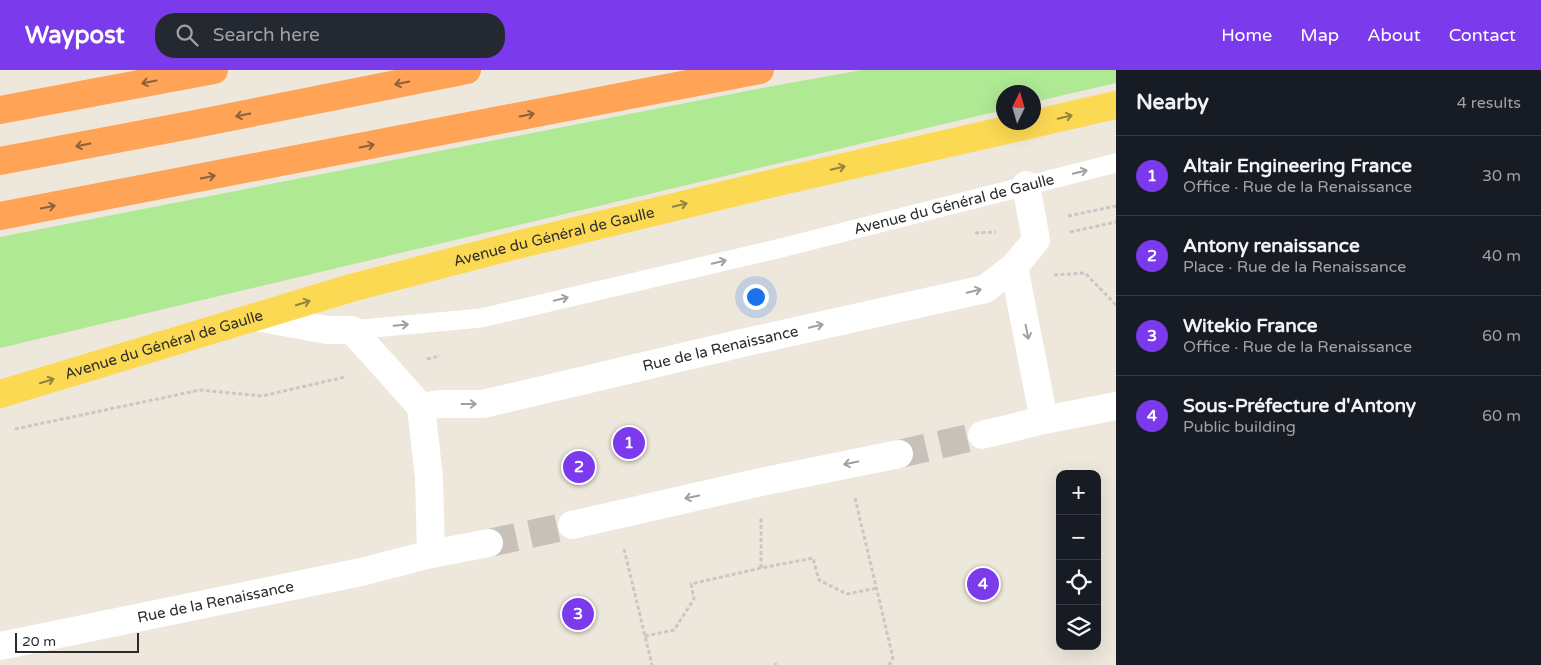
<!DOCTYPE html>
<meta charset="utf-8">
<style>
body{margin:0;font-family:"Varela Round",sans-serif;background:#242831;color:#f1f3f6}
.controls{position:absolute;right:15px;bottom:15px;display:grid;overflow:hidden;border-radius:10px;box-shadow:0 5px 20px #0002}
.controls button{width:45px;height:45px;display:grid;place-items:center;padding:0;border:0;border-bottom:1px solid #363941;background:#171b24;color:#f1f3f6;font:25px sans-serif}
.compass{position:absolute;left:996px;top:15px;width:45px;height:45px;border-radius:50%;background:#171b24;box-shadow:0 5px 20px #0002;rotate:5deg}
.scale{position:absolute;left:15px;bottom:12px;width:124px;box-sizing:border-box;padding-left:5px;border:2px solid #2b2b2b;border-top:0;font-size:14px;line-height:18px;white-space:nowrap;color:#2b2b2b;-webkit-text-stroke:4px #fff;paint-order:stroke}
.you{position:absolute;left:755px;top:226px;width:18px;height:18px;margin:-12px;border:4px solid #fff;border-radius:50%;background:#1a73e8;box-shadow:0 0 0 8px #1a73e833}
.badge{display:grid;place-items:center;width:32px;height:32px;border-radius:50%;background:#7c3aed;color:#fff;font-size:16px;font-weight:700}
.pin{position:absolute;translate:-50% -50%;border:2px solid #fff;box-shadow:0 1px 5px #0006}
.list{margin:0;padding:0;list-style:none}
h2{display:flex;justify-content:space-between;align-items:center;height:65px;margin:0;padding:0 20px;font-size:21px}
h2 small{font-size:16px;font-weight:400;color:#9ea1a6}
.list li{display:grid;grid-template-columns:32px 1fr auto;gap:15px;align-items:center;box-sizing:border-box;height:80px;padding:0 20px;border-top:1px solid #363941}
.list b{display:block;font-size:19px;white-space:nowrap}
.list p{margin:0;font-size:16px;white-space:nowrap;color:#9ea1a6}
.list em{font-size:16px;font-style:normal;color:#9ea1a6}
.icon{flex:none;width:28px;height:28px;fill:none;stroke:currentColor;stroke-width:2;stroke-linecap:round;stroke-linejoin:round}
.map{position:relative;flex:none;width:1116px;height:595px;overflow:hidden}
header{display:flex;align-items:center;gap:30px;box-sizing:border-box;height:70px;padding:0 25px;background:#7c3aed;color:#fff}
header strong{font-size:24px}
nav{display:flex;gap:28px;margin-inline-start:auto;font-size:18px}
.search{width:350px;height:45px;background:#242831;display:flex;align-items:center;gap:12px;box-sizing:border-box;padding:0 18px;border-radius:20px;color:#9ea1a6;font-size:19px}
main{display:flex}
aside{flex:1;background:#171b24}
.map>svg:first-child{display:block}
.green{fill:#afe994}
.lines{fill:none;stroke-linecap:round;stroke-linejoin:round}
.minor-tunnel{stroke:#c7c1b9;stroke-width:28;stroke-dasharray:28 14;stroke-linecap:butt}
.path{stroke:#c8c8c8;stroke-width:3;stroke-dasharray:4 2.5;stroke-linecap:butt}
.service{stroke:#fff;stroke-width:19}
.pedestrian{stroke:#fff;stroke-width:28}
.minor{stroke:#fff;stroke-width:28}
.primary{stroke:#fcd953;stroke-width:28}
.motorway{stroke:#ffa356;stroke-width:28}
.oneway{stroke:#8a613e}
.oneway2{stroke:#94823f}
.oneway3{stroke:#a0a0a0}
.labels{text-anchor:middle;stroke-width:4;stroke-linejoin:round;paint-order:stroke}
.street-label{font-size:15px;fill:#2b2b2b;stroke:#fff}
</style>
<header>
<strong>Waypost</strong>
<div class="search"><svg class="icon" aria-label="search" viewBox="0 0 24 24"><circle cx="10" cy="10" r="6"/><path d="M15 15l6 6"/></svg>Search here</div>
<nav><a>Home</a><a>Map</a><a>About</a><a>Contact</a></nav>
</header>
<main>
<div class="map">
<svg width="1116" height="595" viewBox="0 0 1116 595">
<rect width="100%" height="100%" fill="#eee7dc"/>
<path class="green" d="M862 0H1116V13L1034 32V22H1004L1003 40 0 278V167L757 19Z"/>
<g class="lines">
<g class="minor-tunnel">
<path d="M899 384 982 365"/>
<path d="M489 473 572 455"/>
</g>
<g class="path">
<path d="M1068 146 1116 136"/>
<path d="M1070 162 1116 152"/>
<path d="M975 163 996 162"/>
<path d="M1054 205 1085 203 1116 235"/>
<path d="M427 289 440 286"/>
<path d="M15 359 200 320 262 326 345 307"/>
<path d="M855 428 893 588 889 595"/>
<path d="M624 479 652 595"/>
<path d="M761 498V448"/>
<path d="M645 566 674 560 694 529 691 514 761 498 813 488 819 510 847 524 877 518"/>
<path d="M775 593 776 595"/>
</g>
<path class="service" id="s1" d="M352 260 481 248 781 178 1116 93"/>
<path class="pedestrian" d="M1044 350 1116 336"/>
<g class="minor">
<path d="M256 247 327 260H352L421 337 429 408 431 484"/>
<path id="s2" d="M421 337 439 334H483L738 274 985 219 1014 197"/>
<path d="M982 365 1044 350 1014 197 1036 170 1026 115"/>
<path d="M572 455 761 412 899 384"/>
<path id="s3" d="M0 576 361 502 431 484 489 473"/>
</g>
<path class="primary" id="s4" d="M0 324 351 218 505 178 778 112 1116 35"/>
<g class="motorway">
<path d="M0 40 214 0"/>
<path d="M0 91 185 56 467 0"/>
<path d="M0 146 760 0"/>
</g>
</g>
<defs><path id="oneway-shaft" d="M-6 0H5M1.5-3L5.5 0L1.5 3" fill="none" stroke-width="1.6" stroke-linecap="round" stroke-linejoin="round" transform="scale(1.25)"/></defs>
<g class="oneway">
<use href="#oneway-shaft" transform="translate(149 12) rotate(169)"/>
<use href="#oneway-shaft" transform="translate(402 13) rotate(169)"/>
<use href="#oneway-shaft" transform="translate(243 45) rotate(169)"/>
<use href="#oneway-shaft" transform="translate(527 45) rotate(-11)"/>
<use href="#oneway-shaft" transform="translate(83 75) rotate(169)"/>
<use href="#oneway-shaft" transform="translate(367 76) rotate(-11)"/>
<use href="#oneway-shaft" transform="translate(208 107) rotate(-11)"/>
<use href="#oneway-shaft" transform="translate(48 137) rotate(-11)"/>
</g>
<g class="oneway2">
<use href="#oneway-shaft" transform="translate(1065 47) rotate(-13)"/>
<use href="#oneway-shaft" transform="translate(838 98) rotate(-13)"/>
<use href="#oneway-shaft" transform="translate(680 135) rotate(-14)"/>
<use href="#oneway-shaft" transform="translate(303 233) rotate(-17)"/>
<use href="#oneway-shaft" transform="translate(47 311) rotate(-17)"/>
</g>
<g class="oneway3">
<use href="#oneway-shaft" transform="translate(1080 102) rotate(-14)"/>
<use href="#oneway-shaft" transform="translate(719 192) rotate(-13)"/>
<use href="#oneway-shaft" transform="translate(974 221) rotate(-13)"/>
<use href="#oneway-shaft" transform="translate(561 229) rotate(-13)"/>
<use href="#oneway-shaft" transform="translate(401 255) rotate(-5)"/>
<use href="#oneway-shaft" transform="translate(816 256) rotate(-13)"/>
<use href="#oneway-shaft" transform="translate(1027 262) rotate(79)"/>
<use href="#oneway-shaft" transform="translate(469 334)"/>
<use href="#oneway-shaft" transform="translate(851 393) rotate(169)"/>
<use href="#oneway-shaft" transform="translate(692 427) rotate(168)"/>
</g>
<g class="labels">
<g class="street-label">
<text dy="5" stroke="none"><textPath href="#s1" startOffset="616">Avenue du Général de Gaulle</textPath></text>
<text dy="5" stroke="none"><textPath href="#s4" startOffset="576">Avenue du Général de Gaulle</textPath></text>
<text dy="5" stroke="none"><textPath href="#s4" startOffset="171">Avenue du Général de Gaulle</textPath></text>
<text dy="5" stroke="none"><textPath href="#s2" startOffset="306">Rue de la Renaissance</textPath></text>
<text dy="5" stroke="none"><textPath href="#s3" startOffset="220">Rue de la Renaissance</textPath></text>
</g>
</g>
</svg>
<div class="controls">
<button>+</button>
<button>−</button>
<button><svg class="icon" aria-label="locate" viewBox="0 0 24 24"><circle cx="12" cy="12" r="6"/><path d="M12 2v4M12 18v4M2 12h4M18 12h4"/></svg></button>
<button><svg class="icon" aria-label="layers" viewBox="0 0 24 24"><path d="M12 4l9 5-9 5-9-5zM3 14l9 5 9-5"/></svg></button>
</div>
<svg class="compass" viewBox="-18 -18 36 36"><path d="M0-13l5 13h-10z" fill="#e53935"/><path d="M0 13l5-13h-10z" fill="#9ea1a6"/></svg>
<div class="scale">20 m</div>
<div class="you"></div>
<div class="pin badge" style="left:629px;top:373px">1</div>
<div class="pin badge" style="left:579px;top:397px">2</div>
<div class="pin badge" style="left:578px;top:544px">3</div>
<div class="pin badge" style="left:983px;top:514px">4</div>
</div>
<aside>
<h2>Nearby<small>4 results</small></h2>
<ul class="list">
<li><span class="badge">1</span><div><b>Altair Engineering France</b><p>Office · Rue de la Renaissance</p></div><em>30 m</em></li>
<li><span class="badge">2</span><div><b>Antony renaissance</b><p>Place · Rue de la Renaissance</p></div><em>40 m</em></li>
<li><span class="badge">3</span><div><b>Witekio France</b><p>Office · Rue de la Renaissance</p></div><em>60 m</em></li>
<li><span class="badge">4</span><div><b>Sous-Préfecture d'Antony</b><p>Public building</p></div><em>60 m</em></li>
</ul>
</aside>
</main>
